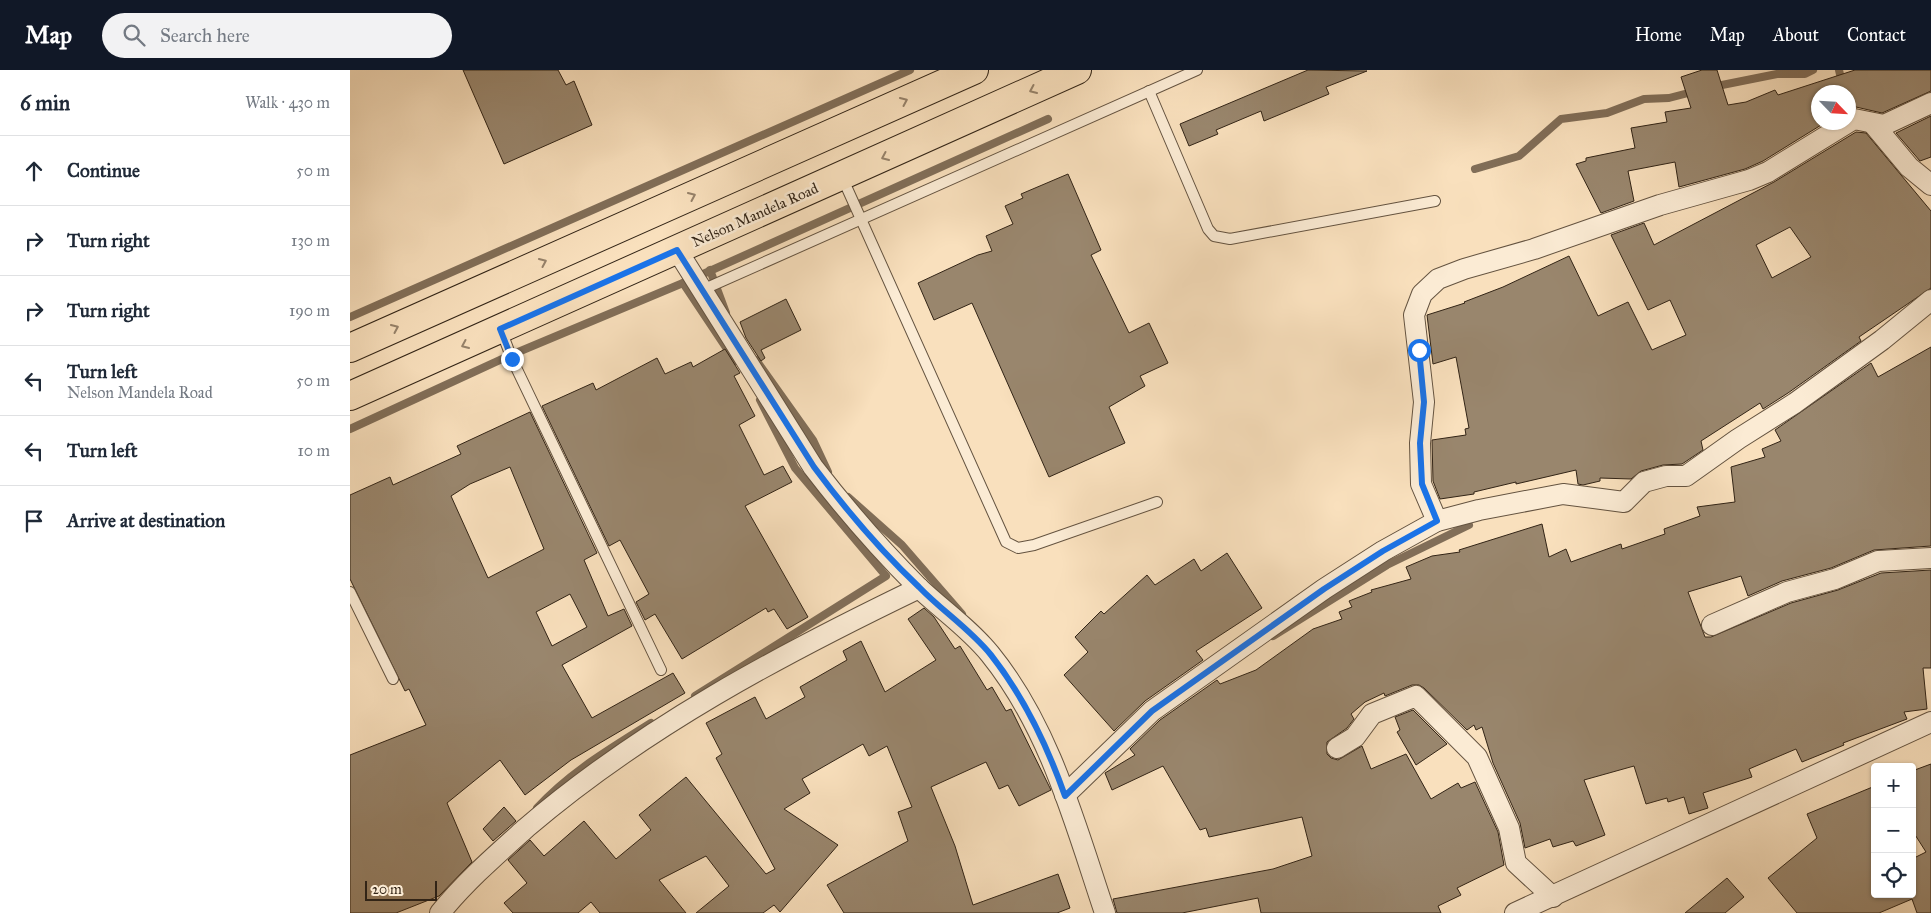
<!DOCTYPE html>
<meta charset="utf-8">
<style>
body{margin:0;font-family:"IM FELL Great Primer",serif;background:#f2f2f3;color:#1f2937}
.controls{position:absolute;right:15px;bottom:15px;display:grid;overflow:hidden;border-radius:5px;box-shadow:0 1px 4px #0004}
.controls button{width:45px;height:45px;display:grid;place-items:center;padding:0;border:0;border-bottom:1px solid #e0e1e3;background:#fff;color:#1f2937;font:25px sans-serif}
.compass{position:absolute;left:1461px;top:15px;width:45px;height:45px;border-radius:50%;background:#fff;box-shadow:0 1px 4px #0004;rotate:115deg}
.scale{position:absolute;left:15px;bottom:12px;width:72px;box-sizing:border-box;padding-left:5px;border:2px solid #322416;border-top:0;font-size:14px;line-height:18px;white-space:nowrap;color:#322416;-webkit-text-stroke:4px #fbebd4;paint-order:stroke}
.stop{position:absolute;width:15px;height:15px;margin:-11px;border:4px solid #1a73e8;border-radius:50%;background:#fff}
.stop.end{background:#1a73e8;border-color:#fff;box-shadow:0 1px 5px #0008}
.list{margin:0;padding:0;list-style:none}
h2{display:flex;justify-content:space-between;align-items:center;height:65px;margin:0;padding:0 20px;font-size:21px}
h2 small{font-size:16px;font-weight:400;color:#747a83}
.list li{display:grid;grid-template-columns:32px 1fr auto;gap:15px;align-items:center;box-sizing:border-box;height:70px;padding:0 20px;border-top:1px solid #e0e1e3}
.list b{display:block;font-size:19px;white-space:nowrap}
.list p{margin:0;font-size:16px;white-space:nowrap;color:#747a83}
.list em{font-size:16px;font-style:normal;color:#747a83}
.icon{flex:none;width:28px;height:28px;fill:none;stroke:currentColor;stroke-width:2;stroke-linecap:round;stroke-linejoin:round}
.map{position:relative;flex:none;width:1581px;height:843px;overflow:hidden}
header{display:flex;align-items:center;gap:30px;box-sizing:border-box;height:70px;padding:0 25px;background:#111827;color:#fff}
header strong{font-size:24px}
nav{display:flex;gap:28px;margin-inline-start:auto;font-size:18px}
.search{width:350px;height:45px;background:#f2f2f3;display:flex;align-items:center;gap:12px;box-sizing:border-box;padding:0 18px;border-radius:28px;color:#747a83;font-size:19px}
main{display:flex}
aside{flex:1;background:#fff}
.map>svg:first-child{display:block}
.lines{fill:none;stroke-linecap:round;stroke-linejoin:round}
.stream{stroke:#816e58;stroke-width:8}
.building{fill:#99866d;stroke:#322416;fill-rule:evenodd}
.lane-casing{stroke:#645340;stroke-width:12}
.street-casing{stroke:#645340;stroke-width:22}
.primary-casing{stroke:#322416;stroke-width:30}
.lane{stroke:#fbebd4;stroke-width:10}
.street{stroke:#fbebd4;stroke-width:20}
.primary{stroke:#f9e0bd;stroke-width:28}
.oneway{stroke:#96826a}
.route{stroke:#1a73e8;stroke-width:6}
.labels{text-anchor:middle;stroke-width:5;stroke-linejoin:round;paint-order:stroke}
.street-label{font-size:15px;fill:#322416;stroke:#fbebd4}
</style>
<header>
<strong>Map</strong>
<div class="search"><svg class="icon" aria-label="search" viewBox="0 0 24 24"><circle cx="10" cy="10" r="6"/><path d="M15 15l6 6"/></svg>Search here</div>
<nav><a>Home</a><a>Map</a><a>About</a><a>Contact</a></nav>
</header>
<main>
<aside>
<h2>6 min<small>Walk · 430 m</small></h2>
<ul class="list">
<li><svg class="icon" aria-label="ahead" viewBox="0 0 24 24"><path d="M12 20V5M6 11l6-6 6 6"/></svg><div><b>Continue</b></div><em>50 m</em></li>
<li><svg class="icon" aria-label="right" viewBox="0 0 24 24"><path d="M7 20v-9h11M14 6l5 5-5 5"/></svg><div><b>Turn right</b></div><em>130 m</em></li>
<li><svg class="icon" aria-label="right" viewBox="0 0 24 24"><path d="M7 20v-9h11M14 6l5 5-5 5"/></svg><div><b>Turn right</b></div><em>190 m</em></li>
<li><svg class="icon" aria-label="left" viewBox="0 0 24 24"><path d="M17 20v-9H6M10 6l-5 5 5 5"/></svg><div><b>Turn left</b><p>Nelson Mandela Road</p></div><em>50 m</em></li>
<li><svg class="icon" aria-label="left" viewBox="0 0 24 24"><path d="M17 20v-9H6M10 6l-5 5 5 5"/></svg><div><b>Turn left</b></div><em>10 m</em></li>
<li><svg class="icon" aria-label="arrive" viewBox="0 0 24 24"><path d="M6 21V4h12l-3 4 3 4H6"/></svg><div><b>Arrive at destination</b></div></li>
</ul>
</aside>
<div class="map">
<svg width="1581" height="843" viewBox="0 0 1581 843">
<rect width="100%" height="100%" fill="#f9e0bd"/>
<filter id="stains"><feTurbulence type="fractalNoise" baseFrequency=".004" numOctaves="4"/><feColorMatrix values="0 0 0 0 .2 0 0 0 0 .09 0 0 0 0 .02 0 0 0 .5 -.17"/></filter>
<radialGradient id="worn" r=".72"><stop offset=".6" stop-color="#630" stop-opacity="0"/><stop offset="1" stop-color="#630" stop-opacity=".3"/></radialGradient>
<g class="lines">
<g class="stream">
<path d="M1489 0 1494 22"/>
<path d="M1362 17 1427 4H1455L1463 0"/>
<path d="M1125 99 1169 86 1211 49 1257 43 1294 29 1319 28 1346 21"/>
<path d="M360 200 376 243"/>
<path d="M333 213 385 291"/>
<path d="M0 247 560 0"/>
<path d="M406 290 463 370 478 402"/>
<path d="M0 359 161 285 333 213 698 49"/>
<path d="M498 427 552 475 612 544"/>
<path d="M923 566 1037 495 1119 455"/>
<path d="M345 626 536 506 445 398 410 330"/>
<path d="M187 738C220 702 260 679 301 653"/>
</g>
</g>
<g class="building">
<path d="M113 0H208L216 15 224 11 242 55 154 94Z"/>
<path d="M958 0 1017 1 976 17 979 24 914 51 911 41 866 60 868 64 839 76 830 54Z"/>
<path d="M1352 0H1367L1378 35 1396 32 1425 20 1428 25 1505 0H1581V21L1532 43 1506 37 1498 39V22H1468V52H1476L1413 91 1395 99 1329 117 1325 92 1278 101 1284 131 1251 143 1226 94 1236 91V88L1285 78 1281 58 1317 52 1315 42 1341 38 1331 7Z"/>
<path d="M1581 46V87L1570 91 1546 63Z"/>
<path d="M1506 62 1516 63 1581 141V218L1509 267 1511 271 1438 323 1413 339 1410 333 1351 371 1353 380 1332 394 1313 395 1291 401 1281 409 1250 408V411L1233 415 1228 414 1226 400 1166 414V412L1124 422V424L1090 429 1083 411 1082 370 1116 365 1115 359 1119 358 1106 287 1083 294 1077 245 1115 233 1114 232 1153 217 1219 186 1248 246 1278 232 1302 280 1336 265 1320 230 1298 240 1261 165 1294 153 1304 175 1424 112ZM1440 157 1461 187 1422 208 1406 175Z"/>
<path d="M718 104 751 180 741 185 779 263 799 253 818 293 790 306 795 316 759 337 775 373 699 407 622 233 584 250 568 213 628 185 642 181 636 166 663 154 655 136 673 128 671 124Z"/>
<path d="M436 229 451 260 411 280 415 288 411 291 396 268 390 252Z"/>
<path d="M1581 277V476L1524 480 1481 498 1432 511 1398 526 1391 506 1338 522 1355 567H1361L1441 533 1488 520 1531 503 1581 500V598H1573L1577 639 1554 642 1557 649 1493 673 1494 675 1452 692 1446 679 1399 699 1402 707 1353 723 1358 738 1339 744 1334 727 1318 732 1317 728 1296 734 1284 696 1234 710 1255 765 1226 776 1223 771 1203 777 1200 769 1175 778 1170 753 1143 693 1132 657 1126 660 1124 655 1117 660 1074 618 1069 615H1062L1035 626 1034 623 1015 632 1001 644 1004 649 997 658 977 672V684L981 688 988 690 1012 676 1021 699 1056 684 1081 729 1108 713 1111 718 1125 712 1148 762 1154 795 1107 818 1111 825 1088 836 1091 843H911L908 828 832 843H767L763 829 923 799 962 786 952 747 859 767 856 758 850 760 813 696 762 720 755 703 785 685 780 679 810 650 867 610 870 614 906 600 963 559 992 549 989 542 1002 537 999 531 1022 522 1021 520 1061 509 1056 497 1082 486 1110 482 1109 480 1192 454 1199 487 1216 479 1221 492 1271 474 1272 479 1315 464 1314 459 1350 446 1347 437 1385 432 1381 397 1415 387 1412 379 1431 371 1425 360 1521 293 1528 307Z"/>
<path d="M375 279 390 303 384 306 405 346 389 355 414 405 433 396 442 412 395 436 458 547 437 559 424 539 418 542 416 538 332 589 305 544 295 550 286 532 299 524 270 470 259 476 192 336 243 313 246 320 307 288 315 304 341 292 343 297Z"/>
<path d="M180 342 247 483 234 490 258 546 274 539 282 556 212 595 242 648 323 603 335 623 221 690 175 725 150 690 97 733 122 792 89 826 46 843H0V685L76 655 59 619 55 621 0 509V425L40 407 43 415 111 384 107 376ZM160 397 194 479 138 508 101 426 120 414ZM220 524 237 557 202 576 186 542Z"/>
<path d="M877 483 912 538 846 581 853 590 795 631 764 661 714 605 738 582 725 567 751 541 754 544 797 505 805 515 844 489 851 501Z"/>
<path d="M574 538 584 547 605 579 610 576 637 620 642 617 656 641 661 639 701 720 669 736 658 715 649 719 636 692 581 717 605 776 623 835 708 804 720 838 707 843H494L477 815 558 771 548 742 562 737 537 676 519 686 513 674 452 709 460 723 434 739 488 775 430 842 424 835 413 843H346L379 816 356 786 309 810 336 843H250L241 832 228 843H163L154 833 177 813 158 790 180 770 194 786 234 751 266 789 301 760 289 745 336 707 416 804 425 799 366 688 372 684 356 653 405 627 416 649 455 627 450 617 497 590 493 581 511 571 535 622 586 590 558 549Z"/>
<path d="M1063 640 1097 674 1066 695 1047 662 1050 660 1045 647Z"/>
<path d="M1581 694V843H1567L1562 829 1529 843H1447L1418 808 1467 768 1457 744 1525 716V824H1562V789L1576 782 1562 760V701Z"/>
<path d="M154 737 166 751 143 771 133 759Z"/>
<path d="M1377 808 1394 827 1375 843H1335Z"/>
</g>
<g class="lines">
<g class="lane-casing">
<g id="lane">
<path d="M799 21 858 159 864 166 880 169 1085 131"/>
<path d="M492 107 656 472 668 478 684 475 807 432"/>
<path d="M352 220 847 0"/>
<path d="M151 260 162 289 311 600"/>
<path d="M0 522 43 609"/>
</g>
</g>
<g class="street-casing">
<g id="street">
<path d="M1524 55 1559 97 1581 115"/>
<path d="M327 180 463 397C496 440 530 479 568 517 592 540 619 558 640 584 700 658 725 754 755 843"/>
<path d="M1087 451 1071 414 1070 373 1074 332 1064 245 1072 224 1088 209 1114 199 1184 179 1310 135 1399 110 1418 102 1504 49 1534 55 1581 33"/>
<path d="M1362 555 1437 522 1485 509 1528 491 1581 488"/>
<path d="M987 678 1005 667 1022 644 1066 626 1127 687 1159 758 1166 793 1203 827"/>
<path d="M715 725 802 641 974 519 1033 481 1087 451 1129 440 1213 424 1274 432 1294 412 1316 406H1336L1388 369 1445 333 1532 270 1581 230"/>
<path d="M90 843C115 812 146 785 176 758 294 657 430 585 569 518"/>
<path d="M1165 843 1581 652"/>
</g>
</g>
<g class="primary-casing">
<g id="primary">
<path d="M0 278 624 0"/>
<path d="M0 326 727 0"/>
</g>
</g>
<use href="#lane" class="lane"/>
<use href="#street" class="street"/>
<use href="#primary" class="primary"/>
</g>
<defs><path id="oneway-chevron" d="M-2-3.5L2.5 0L-2 3.5" fill="none" stroke-width="1.6" stroke-linecap="round" stroke-linejoin="round" transform="scale(1.25)"/></defs>
<g class="oneway">
<use href="#oneway-chevron" transform="translate(683 20) rotate(156)"/>
<use href="#oneway-chevron" transform="translate(554 31) rotate(-24)"/>
<use href="#oneway-chevron" transform="translate(535 87) rotate(156)"/>
<use href="#oneway-chevron" transform="translate(342 126) rotate(-24)"/>
<use href="#oneway-chevron" transform="translate(193 192) rotate(-24)"/>
<use href="#oneway-chevron" transform="translate(45 258) rotate(-24)"/>
<use href="#oneway-chevron" transform="translate(115 275) rotate(156)"/>
</g>
<g class="lines">
<path class="route" d="M162 289 150 259 327 180 464 397C496 440 530 480 569 517 592 541 620 559 641 585 674 627 697 675 715 726L802 641 974 519 1033 481 1087 451 1072 414 1070 373 1074 332 1069 280"/>
</g>
<g class="labels">
<g class="street-label">
<text transform="translate(405 145) rotate(-24)" y="5">Nelson Mandela Road</text>
</g>
</g>
<rect width="100%" height="100%" filter="url(#stains)"/>
<rect width="100%" height="100%" fill="url(#worn)"/>
</svg>
<div class="controls">
<button>+</button>
<button>−</button>
<button><svg class="icon" aria-label="locate" viewBox="0 0 24 24"><circle cx="12" cy="12" r="6"/><path d="M12 2v4M12 18v4M2 12h4M18 12h4"/></svg></button>
</div>
<svg class="compass" viewBox="-18 -18 36 36"><path d="M0-13l5 13h-10z" fill="#e53935"/><path d="M0 13l5-13h-10z" fill="#747a83"/></svg>
<div class="scale">20 m</div>
<div class="stop" style="left:1069px;top:280px"></div>
<div class="stop end" style="left:162px;top:289px"></div>
</div>
</main>
